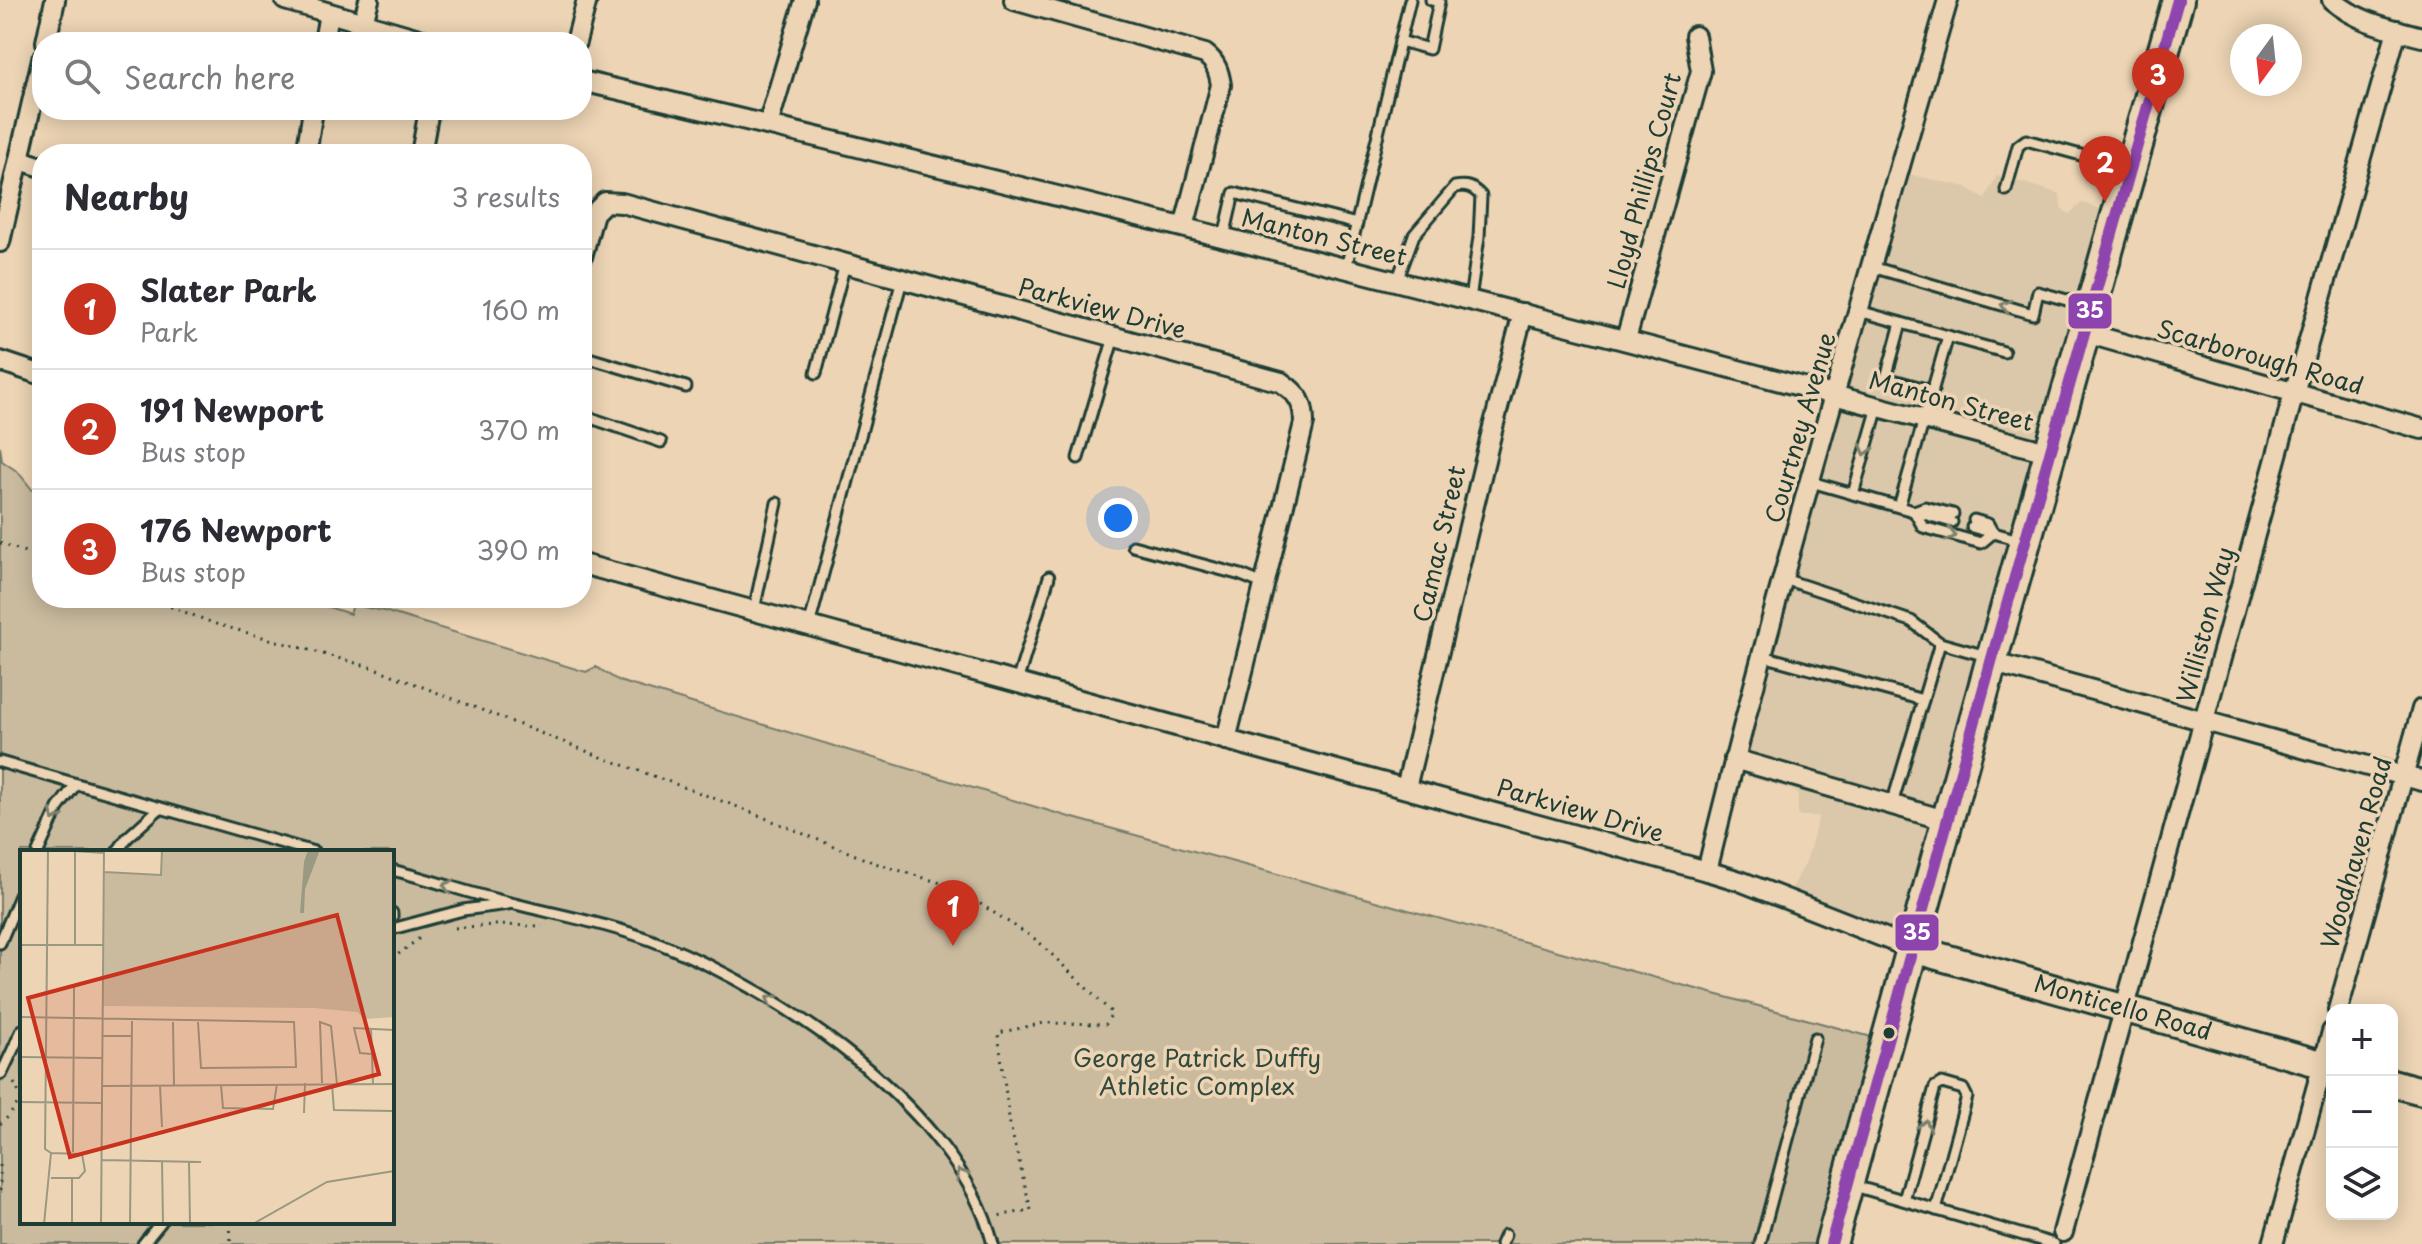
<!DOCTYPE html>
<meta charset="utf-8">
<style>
body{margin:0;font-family:"Playpen Sans",sans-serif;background:#f7f7f7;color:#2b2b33}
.controls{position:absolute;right:24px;bottom:24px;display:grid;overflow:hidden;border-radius:16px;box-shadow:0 4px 20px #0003}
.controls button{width:72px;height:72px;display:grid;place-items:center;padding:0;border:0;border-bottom:2px solid #e1e1e2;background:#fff;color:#2b2b33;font:40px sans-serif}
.compass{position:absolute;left:2230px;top:24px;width:72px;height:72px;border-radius:50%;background:#fff;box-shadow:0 4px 20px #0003;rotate:195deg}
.you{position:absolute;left:1118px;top:518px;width:28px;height:28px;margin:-20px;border:6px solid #fff;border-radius:50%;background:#1a73e8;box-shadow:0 0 0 12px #1a73e833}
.badge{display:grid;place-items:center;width:52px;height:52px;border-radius:50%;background:#c8321e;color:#fff;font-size:26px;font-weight:700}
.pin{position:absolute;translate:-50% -66px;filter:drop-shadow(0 2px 4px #0008)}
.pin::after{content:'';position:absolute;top:42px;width:28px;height:24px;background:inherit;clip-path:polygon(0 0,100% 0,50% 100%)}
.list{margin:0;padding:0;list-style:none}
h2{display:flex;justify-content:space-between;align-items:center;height:104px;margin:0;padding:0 32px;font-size:34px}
h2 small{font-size:26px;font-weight:400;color:#7c7c81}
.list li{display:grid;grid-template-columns:52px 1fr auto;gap:24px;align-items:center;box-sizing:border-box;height:120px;padding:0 32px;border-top:2px solid #e1e1e2}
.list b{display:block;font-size:30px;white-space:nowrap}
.list p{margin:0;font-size:26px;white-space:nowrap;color:#7c7c81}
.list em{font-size:26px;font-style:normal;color:#7c7c81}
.icon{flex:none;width:44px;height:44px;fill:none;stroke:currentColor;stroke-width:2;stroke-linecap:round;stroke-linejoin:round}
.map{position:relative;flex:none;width:2422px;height:1244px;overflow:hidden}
.search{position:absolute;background:#fff;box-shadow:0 4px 20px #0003;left:32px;top:32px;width:560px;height:88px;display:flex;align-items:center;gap:20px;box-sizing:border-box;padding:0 28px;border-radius:32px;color:#7c7c81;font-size:30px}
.panel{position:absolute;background:#fff;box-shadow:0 4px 20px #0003;left:32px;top:144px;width:560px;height:464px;border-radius:32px}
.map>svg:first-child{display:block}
.built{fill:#dbc7a9}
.green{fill:#cabb9f;stroke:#747c6a;stroke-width:2;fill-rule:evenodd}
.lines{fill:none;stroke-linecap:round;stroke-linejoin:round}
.lane-casing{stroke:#1f3d34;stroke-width:15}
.street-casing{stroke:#1f3d34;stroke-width:24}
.secondary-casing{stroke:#1f3d34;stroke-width:32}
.primary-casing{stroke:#1f3d34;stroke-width:36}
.path{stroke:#1f3d34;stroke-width:3;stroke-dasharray:2 6;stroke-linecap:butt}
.lane{stroke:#ecd4b4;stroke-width:9}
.street{stroke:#ecd4b4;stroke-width:18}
.secondary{stroke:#ecd4b4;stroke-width:26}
.primary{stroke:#ecd4b4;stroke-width:30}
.bus-1-casing{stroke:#ecd4b4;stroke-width:18}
.bus-1{stroke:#8e44ad;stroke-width:12}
.oneway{stroke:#7b816e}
.bus-dot{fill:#1f3d34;stroke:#ecd4b4;stroke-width:3}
.labels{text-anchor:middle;stroke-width:7;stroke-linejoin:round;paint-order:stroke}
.street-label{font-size:24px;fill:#1f3d34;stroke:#ecd4b4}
.park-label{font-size:24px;fill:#304a3f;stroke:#ecd4b4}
.inset-road{fill:none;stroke:#9a9881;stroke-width:2}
.view{fill:#c8321e;fill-opacity:0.15;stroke:#c8321e;stroke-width:4}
.inset-edge{fill:none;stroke:#1f3d34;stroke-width:4}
.line-badge{stroke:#ecd4b4;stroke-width:3}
.badge-label{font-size:22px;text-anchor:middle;font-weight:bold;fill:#fff}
</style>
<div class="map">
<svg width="2422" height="1244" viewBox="0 0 2422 1244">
<rect width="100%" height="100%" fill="#ecd4b4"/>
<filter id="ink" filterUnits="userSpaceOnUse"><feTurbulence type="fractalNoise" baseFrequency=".0125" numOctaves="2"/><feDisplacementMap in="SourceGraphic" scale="16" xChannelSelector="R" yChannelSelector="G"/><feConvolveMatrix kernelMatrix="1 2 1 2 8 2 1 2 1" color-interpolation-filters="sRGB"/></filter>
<g filter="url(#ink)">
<path class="built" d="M1898 172 1966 187 1985 199 1997 175 2060 194 2061 208 2069 214 2082 203 2117 214 1914 941 1790 892 1806 862 1819 816H1798V794L1792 790 1732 772Z"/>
<path class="green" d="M0 446 2 461 18 472 42 502V598H301L350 614 353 605 384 611 586 672 596 667 619 681 1066 816 1886 1041 1829 1244H0ZM22 852H392V1222H22Z"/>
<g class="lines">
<g class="lane-casing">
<g id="lane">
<path d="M1400 41 1429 49 1439 2 1431 0"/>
<path d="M2006 190 2018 146 2026 140 2128 168"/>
<path d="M1224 237 1234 193 1357 224"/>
<path d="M1872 267 2033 314 2038 292 2085 305"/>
<path d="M1346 268 1410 0"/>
<path d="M1397 281 1414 235 1455 187C1467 185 1473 187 1481 196L1479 237 1470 299"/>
<path d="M1859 311 2004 352"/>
<path d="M1901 323 1886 378 1933 391"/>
<path d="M582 356 686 387"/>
<path d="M816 373 845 264"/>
<path d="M582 415 661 442"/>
<path d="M1078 458 1114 337"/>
<path d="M1811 482 1952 522"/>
<path d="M1853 494 1878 407"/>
<path d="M1899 507 1948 336"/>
<path d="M1914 511 1923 527 1981 543 1993 533"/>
<path d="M1914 511 1925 507 1953 514"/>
<path d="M1974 520 1988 524 1993 533"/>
<path d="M1972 527 2019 540"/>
<path d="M1133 546 1241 575 1266 585"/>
<path d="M1784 579 1911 621 1940 643 1990 657"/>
<path d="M754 610 777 503"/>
<path d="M809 626 902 280"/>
<path d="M1763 656 1923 700"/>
<path d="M1017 682 1049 577"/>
<path d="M0 762 314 852"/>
<path d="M1892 804 1940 643"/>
<path d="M38 852 58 808 76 784"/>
<path d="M117 852 127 838 160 808"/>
<path d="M392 870C433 880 473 895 515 904 564 916 614 925 661 944 783 993 958 1110 993 1244"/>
<path d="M392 913V918"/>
<path d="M392 929 463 910 508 904"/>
<path d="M0 943 22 891"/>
<path d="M0 1074 2 1073 22 1030"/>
<path d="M1851 1185 2054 1244"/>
<path d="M1904 1200 1935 1087 1942 1083 1963 1089 1967 1097 1936 1210"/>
<path d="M143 1244 161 1222"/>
<path d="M1501 1244 1505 1235"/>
<path d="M1760 1244 1815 1038"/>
</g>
</g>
<g class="street-casing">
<g id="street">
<path d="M285 0 429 42"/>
<path d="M1014 0 1205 54C1216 62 1219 72 1221 85L1184 227"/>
<path d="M2332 0C2359 23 2389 28 2422 37"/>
<path d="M363 22 369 0"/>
<path d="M46 42 55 0"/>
<path d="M324 42 329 13"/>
<path d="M576 42 587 0"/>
<path d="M582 81C1074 197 1563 322 2051 453"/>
<path d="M768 125 805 0"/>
<path d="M306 154 313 110"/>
<path d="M421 154 429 110"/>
<path d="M20 160 42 167"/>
<path d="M0 242 42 59"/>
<path d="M582 257 594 213 605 202 622 203 1281 382C1298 394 1304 402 1304 423L1226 740"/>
<path d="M2086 333 2422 429"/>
<path d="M1626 339 1701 71 1695 36"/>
<path d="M0 361 42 375"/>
<path d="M582 564 1707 871 1740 881 1913 949"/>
<path d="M1991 662 2422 781"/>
<path d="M1734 759 1948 821"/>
<path d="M1406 788 1492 431 1523 313"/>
<path d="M1707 871C1778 578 1865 289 1948 0"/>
<path d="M2338 1010 2422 709"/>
<path d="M2063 1232 2294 393 2397 30"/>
<path d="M2273 1244 2332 1032"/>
</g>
</g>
<g class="secondary-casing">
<g id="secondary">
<path id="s1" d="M1913 949 2332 1067"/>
<path d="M2392 1083 2422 1091"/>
</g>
</g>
<g class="primary-casing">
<path id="primary" d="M1831 1244 1991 662 2178 0"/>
</g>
<g class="path">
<path d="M0 543 42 558"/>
<path d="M148 598 216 624 377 669 604 758 738 807 875 863 954 887 1038 941 1112 1013 1106 1024 1044 1023 998 1033 1010 1125 1031 1210 997 1216"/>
<path d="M455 928 493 925 543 926"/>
<path d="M392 959 421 937"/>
<path d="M14 1083 21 1097"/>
<path d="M0 1124 9 1116 22 1097"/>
<path d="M0 1165V1193"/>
<path d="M230 1222 231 1244"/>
</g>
<use href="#lane" class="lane"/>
<use href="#street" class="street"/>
<use href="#secondary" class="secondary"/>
<use href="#primary" class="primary"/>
<g class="bus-1-casing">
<path id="bus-1" d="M1831 1244 1991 662 2178 0"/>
</g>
<use href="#bus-1" class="bus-1"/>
</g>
<defs><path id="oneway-chevron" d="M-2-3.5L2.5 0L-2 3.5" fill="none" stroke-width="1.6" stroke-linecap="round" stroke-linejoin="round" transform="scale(2)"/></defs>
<g class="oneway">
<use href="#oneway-chevron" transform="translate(2006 306) rotate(-164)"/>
<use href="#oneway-chevron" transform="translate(1866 450) rotate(106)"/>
<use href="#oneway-chevron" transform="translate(1951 535) rotate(15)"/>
<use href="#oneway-chevron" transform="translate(55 816) rotate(116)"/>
<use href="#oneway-chevron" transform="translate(448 886) rotate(-164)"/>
<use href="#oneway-chevron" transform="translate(771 1000) rotate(-150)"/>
<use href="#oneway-chevron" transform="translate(1925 1125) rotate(-75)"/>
<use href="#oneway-chevron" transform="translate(961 1174) rotate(-122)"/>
</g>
</g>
<circle class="bus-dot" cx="1889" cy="1033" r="7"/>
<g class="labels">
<g class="street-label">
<text transform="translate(1645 181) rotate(-75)" y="8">Lloyd Phillips Court</text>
<text transform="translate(1324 238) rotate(14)" y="8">Manton Street</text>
<text transform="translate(1102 309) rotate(15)" y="8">Parkview Drive</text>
<text transform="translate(2260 358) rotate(16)" y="8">Scarborough Road</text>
<text transform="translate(1951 402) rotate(15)" y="8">Manton Street</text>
<text transform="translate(1801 428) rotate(-74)" y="8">Courtney Avenue</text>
<text transform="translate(1440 544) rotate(-77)" y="8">Camac Street</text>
<text transform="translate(2206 625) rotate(-75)" y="8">Williston Way</text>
<text transform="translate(1580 811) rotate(16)" y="8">Parkview Drive</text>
<text transform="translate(2357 853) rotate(-74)" y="8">Woodhaven Road</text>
<text dy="8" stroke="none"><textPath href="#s1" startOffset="218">Monticello Road</textPath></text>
</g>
<g class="park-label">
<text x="1197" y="1067">George Patrick Duffy<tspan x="1197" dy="28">Athletic Complex</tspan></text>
</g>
</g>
<g transform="translate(20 850)">
<rect width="374" height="374" fill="#ecd4b4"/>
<path d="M142 0H374V167L345 169 337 162 294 158 83 156 84 22 141 25Z" fill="#cabb9f"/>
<path d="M300 0 285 39 284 63H280L284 12 288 0Z" fill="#9a9982"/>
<path class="inset-road" d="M38 0 84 3M84 22 141 25 142 0M0 95H83M55 95V0M0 167 274 172 276 217 181 218 178 172M153 172 154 236M351 178 353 234M83 186H112M351 204 340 203 334 178 374 180M0 207 83 208M302 233 300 172 311 176 317 234M312 234 314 260 374 261M201 235 203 258 253 259 257 234M82 236 374 234M140 236 142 277M0 252 82 253M284 263 285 233M53 302 54 137M81 310 181 312M142 311 143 374M169 312 170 374M31 328H59L65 321 62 304 31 303M24 374 31 303 25 299 28 0M52 374V328M81 374 84 0M110 374 112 171M233 374 307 332 374 321"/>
<path class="view" d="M317 65 359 224 50 307 8 148Z"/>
<rect width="374" height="374" class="inset-edge"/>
</g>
<g class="line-badge">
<rect x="2067" y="292" width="46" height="38" rx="8" fill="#8e44ad"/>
<rect x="1894" y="913" width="46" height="39" rx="8" fill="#8e44ad"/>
</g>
<g class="badge-label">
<text x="2090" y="318">35</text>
<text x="1917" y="940">35</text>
</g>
</svg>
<div class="controls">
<button>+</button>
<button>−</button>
<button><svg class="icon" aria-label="layers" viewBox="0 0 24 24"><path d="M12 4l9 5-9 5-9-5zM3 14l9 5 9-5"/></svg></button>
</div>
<svg class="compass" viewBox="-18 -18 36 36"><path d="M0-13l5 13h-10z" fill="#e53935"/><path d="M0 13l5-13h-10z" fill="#7c7c81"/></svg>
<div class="you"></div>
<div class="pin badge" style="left:953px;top:946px">1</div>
<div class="pin badge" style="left:2105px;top:202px">2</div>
<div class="pin badge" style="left:2158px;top:114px">3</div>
<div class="search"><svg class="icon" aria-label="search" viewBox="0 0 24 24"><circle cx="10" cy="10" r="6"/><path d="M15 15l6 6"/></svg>Search here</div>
<section class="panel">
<h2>Nearby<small>3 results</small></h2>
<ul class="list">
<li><span class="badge">1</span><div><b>Slater Park</b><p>Park</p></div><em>160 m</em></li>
<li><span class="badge">2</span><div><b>191 Newport</b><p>Bus stop</p></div><em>370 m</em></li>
<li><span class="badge">3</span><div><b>176 Newport</b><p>Bus stop</p></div><em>390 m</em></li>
</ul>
</section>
</div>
